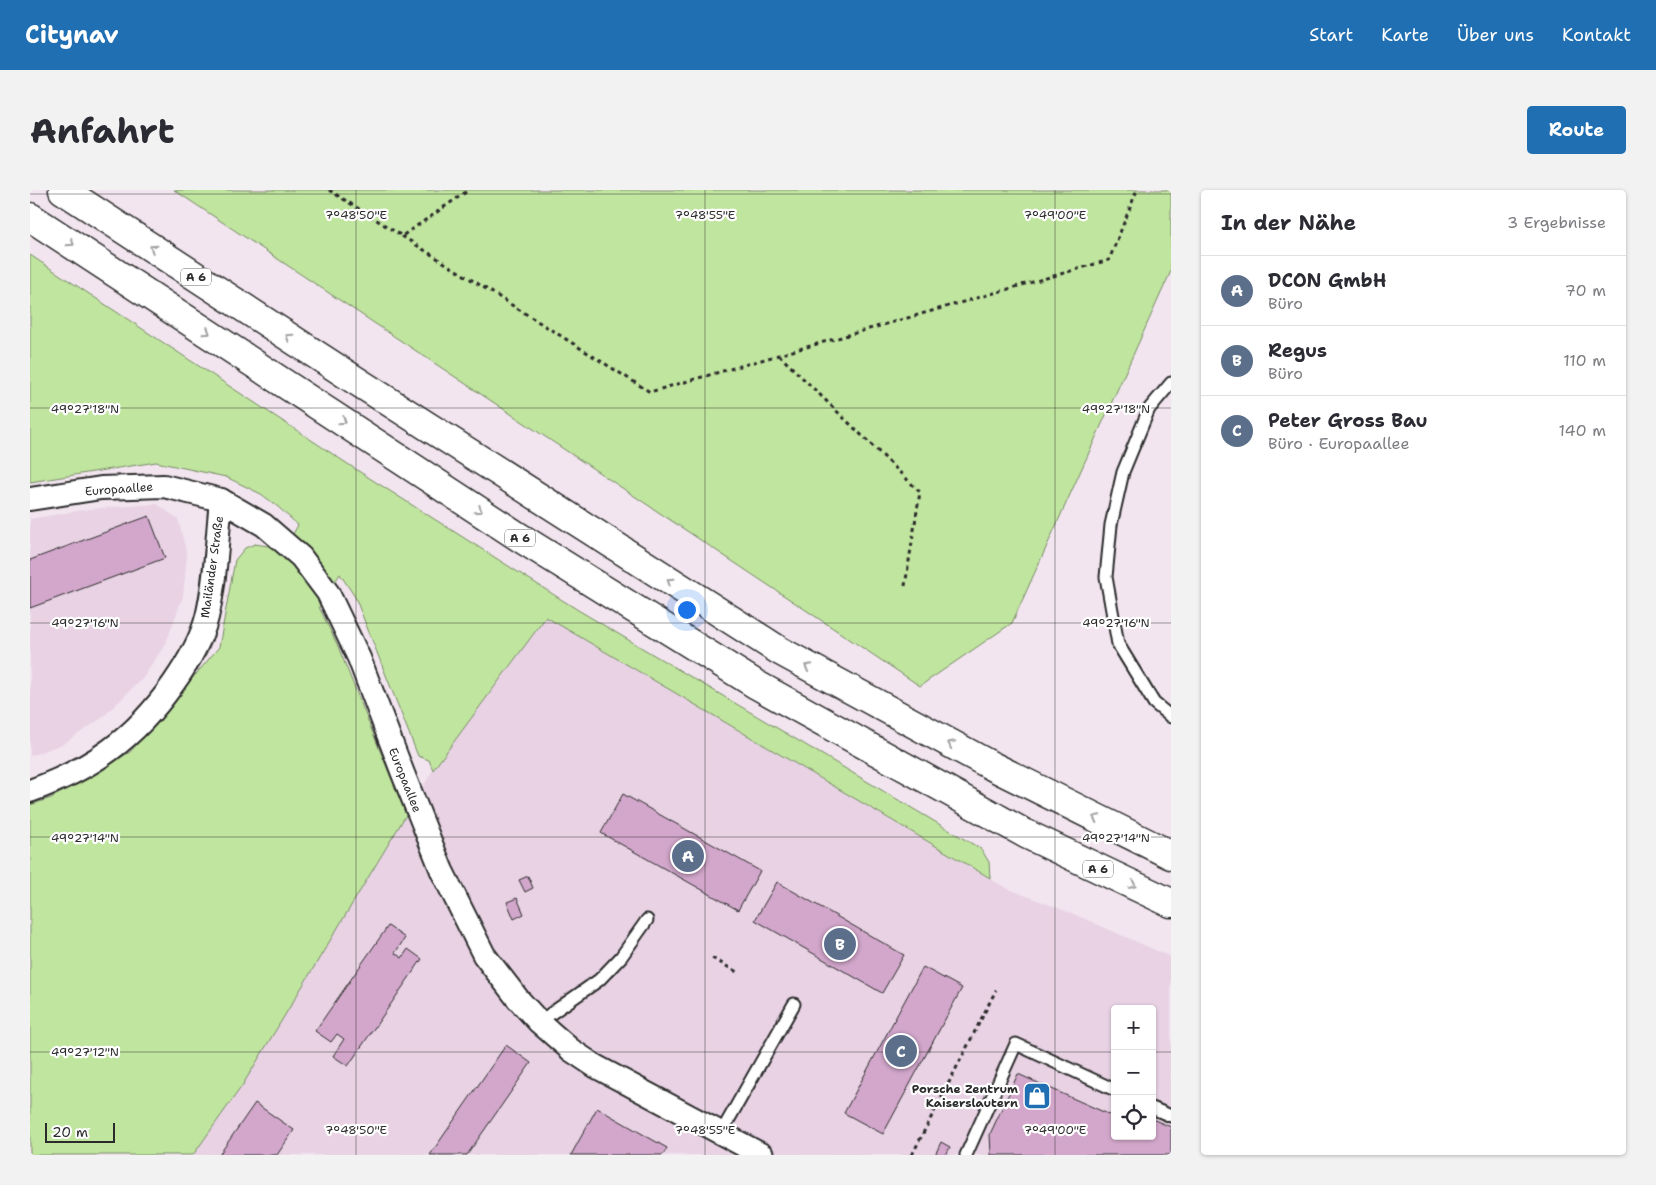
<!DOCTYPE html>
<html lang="de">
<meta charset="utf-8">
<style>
body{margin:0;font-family:"Shantell Sans",sans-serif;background:#f2f2f3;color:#2b2b33}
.controls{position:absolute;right:15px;bottom:15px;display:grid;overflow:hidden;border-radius:5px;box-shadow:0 1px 4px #0004}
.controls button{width:45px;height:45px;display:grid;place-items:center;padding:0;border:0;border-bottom:1px solid #e1e1e2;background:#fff;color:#2b2b33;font:25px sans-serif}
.scale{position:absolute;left:15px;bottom:12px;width:70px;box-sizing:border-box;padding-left:5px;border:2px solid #2b2b2b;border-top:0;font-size:14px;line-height:18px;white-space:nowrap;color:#2b2b2b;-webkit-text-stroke:4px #fff;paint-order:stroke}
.you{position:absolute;left:656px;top:419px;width:18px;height:18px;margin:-12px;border:4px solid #fff;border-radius:50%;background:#1a73e8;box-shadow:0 0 0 8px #1a73e833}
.badge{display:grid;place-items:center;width:32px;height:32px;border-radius:50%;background:#1f6fb2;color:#fff;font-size:16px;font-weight:700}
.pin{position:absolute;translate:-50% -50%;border:2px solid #fff;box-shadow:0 1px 5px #0006}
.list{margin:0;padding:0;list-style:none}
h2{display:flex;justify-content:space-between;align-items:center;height:65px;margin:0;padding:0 20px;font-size:21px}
h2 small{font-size:16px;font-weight:400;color:#7c7c81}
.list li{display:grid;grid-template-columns:32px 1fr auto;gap:15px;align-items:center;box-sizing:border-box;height:70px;padding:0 20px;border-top:1px solid #e1e1e2}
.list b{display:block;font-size:19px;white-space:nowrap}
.list p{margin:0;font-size:16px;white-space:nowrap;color:#7c7c81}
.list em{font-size:16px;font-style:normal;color:#7c7c81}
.icon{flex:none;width:28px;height:28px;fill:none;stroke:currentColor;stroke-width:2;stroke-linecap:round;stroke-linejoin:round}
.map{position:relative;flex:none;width:1141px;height:965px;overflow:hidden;border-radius:5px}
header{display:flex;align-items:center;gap:30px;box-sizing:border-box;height:70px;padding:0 25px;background:#1f6fb2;color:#fff}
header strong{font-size:24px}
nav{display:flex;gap:28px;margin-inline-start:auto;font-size:18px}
.intro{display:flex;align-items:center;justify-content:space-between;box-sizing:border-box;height:120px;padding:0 30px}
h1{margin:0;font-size:35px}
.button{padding:12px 22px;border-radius:5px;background:#1f6fb2;color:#fff;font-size:18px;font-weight:700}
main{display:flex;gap:30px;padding:0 30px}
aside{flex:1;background:#fff;border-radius:5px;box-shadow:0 1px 4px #0004}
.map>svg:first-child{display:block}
.built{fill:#e8d2e4;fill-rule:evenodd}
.green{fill:#c0e59f;stroke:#768865}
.building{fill:#d2a7cb;stroke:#2b2b2b}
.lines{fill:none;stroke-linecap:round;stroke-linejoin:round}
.lane-casing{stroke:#2b2b2b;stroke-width:15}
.street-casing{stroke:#2b2b2b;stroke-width:26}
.highway-casing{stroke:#2b2b2b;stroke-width:31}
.path{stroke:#2b2b2b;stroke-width:3;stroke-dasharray:4 4;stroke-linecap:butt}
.lane{stroke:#fff;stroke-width:11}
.street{stroke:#fff;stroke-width:22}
.highway{stroke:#fff;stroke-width:28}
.oneway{stroke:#a0a0a0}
.ticks{fill:none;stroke:#2b2b2b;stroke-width:1;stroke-opacity:0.45}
.labels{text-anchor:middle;stroke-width:4.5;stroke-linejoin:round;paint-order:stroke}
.shield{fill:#fff;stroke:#6b6b6b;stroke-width:1}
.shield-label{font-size:11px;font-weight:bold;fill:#2b2b2b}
.street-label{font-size:12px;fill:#2b2b2b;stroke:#fff}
.poi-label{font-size:12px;font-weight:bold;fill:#2b2b2b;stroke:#fff;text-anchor:end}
.ticks-label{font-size:12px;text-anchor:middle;fill:#2b2b2b;stroke:#fff;stroke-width:4.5;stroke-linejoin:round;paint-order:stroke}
</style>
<header>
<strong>Citynav</strong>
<nav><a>Start</a><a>Karte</a><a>Über uns</a><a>Kontakt</a></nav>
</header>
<div class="intro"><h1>Anfahrt</h1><a class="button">Route</a></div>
<main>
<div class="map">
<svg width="1141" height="965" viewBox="0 0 1141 965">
<rect width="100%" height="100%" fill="#f2e5ef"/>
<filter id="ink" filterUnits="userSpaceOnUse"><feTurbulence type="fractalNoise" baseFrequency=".02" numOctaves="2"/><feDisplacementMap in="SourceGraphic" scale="10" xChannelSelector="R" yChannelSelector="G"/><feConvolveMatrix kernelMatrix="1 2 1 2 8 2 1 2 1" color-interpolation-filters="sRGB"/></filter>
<g filter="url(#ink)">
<g class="built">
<path d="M127 314 148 329 157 365 153 406 136 453 113 488 72 528 33 554 0 566V329L59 319Z"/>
<path d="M516 427 976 698 1046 725 1141 767V965H163L212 896 403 580ZM1085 819H1122V946H1085Z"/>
</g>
<g class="green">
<path d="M144 0H1141V81L982 433 890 496Z"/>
<path d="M0 65 333 284 548 420 951 659 959 672 960 688 516 427 403 580 399 570 388 566 325 407 310 384 289 417 307 454 376 625 212 896 163 965H0V615L21 608 100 562 189 457 205 370 215 358 225 354 238 356 252 364 268 335 247 316 231 304 196 287 126 272 0 292Z"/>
</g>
<g class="building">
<path d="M119 326 135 368 0 418V370Z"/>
<path d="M593 604 730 681 708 720 571 643Z"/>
<path d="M498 686 503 698 495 702 489 690Z"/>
<path d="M747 692 874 765 852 803 725 730Z"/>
<path d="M487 708 494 724 484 729 477 712Z"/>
<path d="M358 736 375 748 365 763 372 768 378 759 392 769 318 876 303 866 314 849 307 844 301 852 285 841Z"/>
<path d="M893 777 932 798 853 944 814 923Z"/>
<path d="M476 855 501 873 437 965H400Z"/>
<path d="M988 884 1085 927V946H1122V929L1141 937V965H961L960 944Z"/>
<path d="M225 913 264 940 247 965H189Z"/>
<path d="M567 918 637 958 633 965H541Z"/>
<path d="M911 952 920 957 916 965H905Z"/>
</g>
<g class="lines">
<g class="lane-casing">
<g id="lane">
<path d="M1141 193 1119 219 1093 282 1081 335 1076 387 1088 454 1124 513 1141 527"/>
<path d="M509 832 569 790 591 767 617 730"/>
<path d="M1122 918 1141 926"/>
<path d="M691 943 764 814"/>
<path d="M936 965 986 854 1085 900"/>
</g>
</g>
<g class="street-casing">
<g id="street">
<path d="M0 309 71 298 134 296 191 310 234 335 271 367 298 403 329 468 372 581 412 681 454 765 488 809 509 832 541 860 565 876 732 965"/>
<path d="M0 601C62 579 105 548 143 494 157 474 171 451 177 427 186 390 187 348 191 310"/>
</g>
</g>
<g class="highway-casing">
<g id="highway">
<path d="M33 0 325 190 750 461 962 576 1141 665"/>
<path d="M0 27 489 347 727 495 996 644 1141 713"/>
</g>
</g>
<g class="path">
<path d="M299 0 372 46 439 0"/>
<path d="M372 46 620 202 1079 70 1107 0"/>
<path d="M749 165 890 302 875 396"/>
<path d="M682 768 707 782"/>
<path d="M882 965 966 800"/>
</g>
<use href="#lane" class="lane"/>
<use href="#street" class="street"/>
<use href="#highway" class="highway"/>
</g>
<defs><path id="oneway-chevron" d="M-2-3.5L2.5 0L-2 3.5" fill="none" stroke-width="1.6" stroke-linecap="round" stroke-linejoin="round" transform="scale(1.25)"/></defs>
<g class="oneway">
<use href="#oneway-chevron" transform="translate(41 53) rotate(33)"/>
<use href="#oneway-chevron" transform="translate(123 58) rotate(-147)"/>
<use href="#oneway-chevron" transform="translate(177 142) rotate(33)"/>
<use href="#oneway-chevron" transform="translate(259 147) rotate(-147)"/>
<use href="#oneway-chevron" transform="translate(313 231) rotate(33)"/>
<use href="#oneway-chevron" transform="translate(449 320) rotate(33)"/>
<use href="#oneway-chevron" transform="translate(640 391) rotate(-147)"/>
<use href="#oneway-chevron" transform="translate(778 477) rotate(-152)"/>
<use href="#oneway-chevron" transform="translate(921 554) rotate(-152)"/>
<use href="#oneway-chevron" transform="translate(1066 628) rotate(-154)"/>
<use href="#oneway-chevron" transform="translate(1103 695) rotate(25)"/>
</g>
</g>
<path class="ticks" d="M326 0V965M675 0V965M1025 0V965M0 4H1141M0 218H1141M0 433H1141M0 647H1141M0 862H1085M1122 862H1141"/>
<defs>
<g id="shop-square" transform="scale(1.4375)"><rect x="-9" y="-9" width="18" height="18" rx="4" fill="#1f6fb2" stroke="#fff"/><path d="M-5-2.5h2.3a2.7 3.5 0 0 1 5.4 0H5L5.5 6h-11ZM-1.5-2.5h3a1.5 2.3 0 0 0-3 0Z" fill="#fff"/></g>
</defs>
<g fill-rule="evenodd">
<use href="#shop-square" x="1007" y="906"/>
</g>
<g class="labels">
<g class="shield">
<rect x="151" y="78.5" width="30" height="17" rx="4"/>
<rect x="475" y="339.5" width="30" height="17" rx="4"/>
<rect x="1053" y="670.5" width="30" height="17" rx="4"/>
</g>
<g class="shield-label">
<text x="166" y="91">A 6</text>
<text x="490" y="352">A 6</text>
<text x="1068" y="683">A 6</text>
</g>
<g class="street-label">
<text transform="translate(89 299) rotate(-4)" y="4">Europaallee</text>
<text transform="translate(182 377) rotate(-82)" y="4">Mailänder Straße</text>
<text transform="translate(375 590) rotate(68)" y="4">Europaallee</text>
</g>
<g class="poi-label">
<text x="988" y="903">Porsche Zentrum<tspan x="988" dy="14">Kaiserslautern</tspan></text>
</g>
</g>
<g class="ticks-label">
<text x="326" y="29">7°48'50"E</text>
<text x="675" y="29">7°48'55"E</text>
<text x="1025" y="29">7°49'00"E</text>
<text x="55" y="223">49°27'18"N</text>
<text x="1086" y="223">49°27'18"N</text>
<text x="55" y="437">49°27'16"N</text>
<text x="1086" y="437">49°27'16"N</text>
<text x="55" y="652">49°27'14"N</text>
<text x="1086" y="652">49°27'14"N</text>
<text x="55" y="866">49°27'12"N</text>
<text x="326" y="944">7°48'50"E</text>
<text x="675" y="944">7°48'55"E</text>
<text x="1025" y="944">7°49'00"E</text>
</g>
</svg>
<div class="controls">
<button>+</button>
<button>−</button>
<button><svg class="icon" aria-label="locate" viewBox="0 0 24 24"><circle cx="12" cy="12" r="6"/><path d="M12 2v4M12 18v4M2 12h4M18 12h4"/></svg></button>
</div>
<div class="scale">20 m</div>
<div class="you"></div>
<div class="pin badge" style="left:658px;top:666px;background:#5c6f8a">A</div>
<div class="pin badge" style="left:810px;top:754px;background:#5c6f8a">B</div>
<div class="pin badge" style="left:871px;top:861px;background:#5c6f8a">C</div>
</div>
<aside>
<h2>In der Nähe<small>3 Ergebnisse</small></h2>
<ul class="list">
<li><span class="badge" style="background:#5c6f8a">A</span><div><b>DCON GmbH</b><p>Büro</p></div><em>70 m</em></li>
<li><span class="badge" style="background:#5c6f8a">B</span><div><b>Regus</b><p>Büro</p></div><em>110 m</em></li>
<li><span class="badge" style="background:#5c6f8a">C</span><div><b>Peter Gross Bau</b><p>Büro · Europaallee</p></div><em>140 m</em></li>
</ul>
</aside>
</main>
